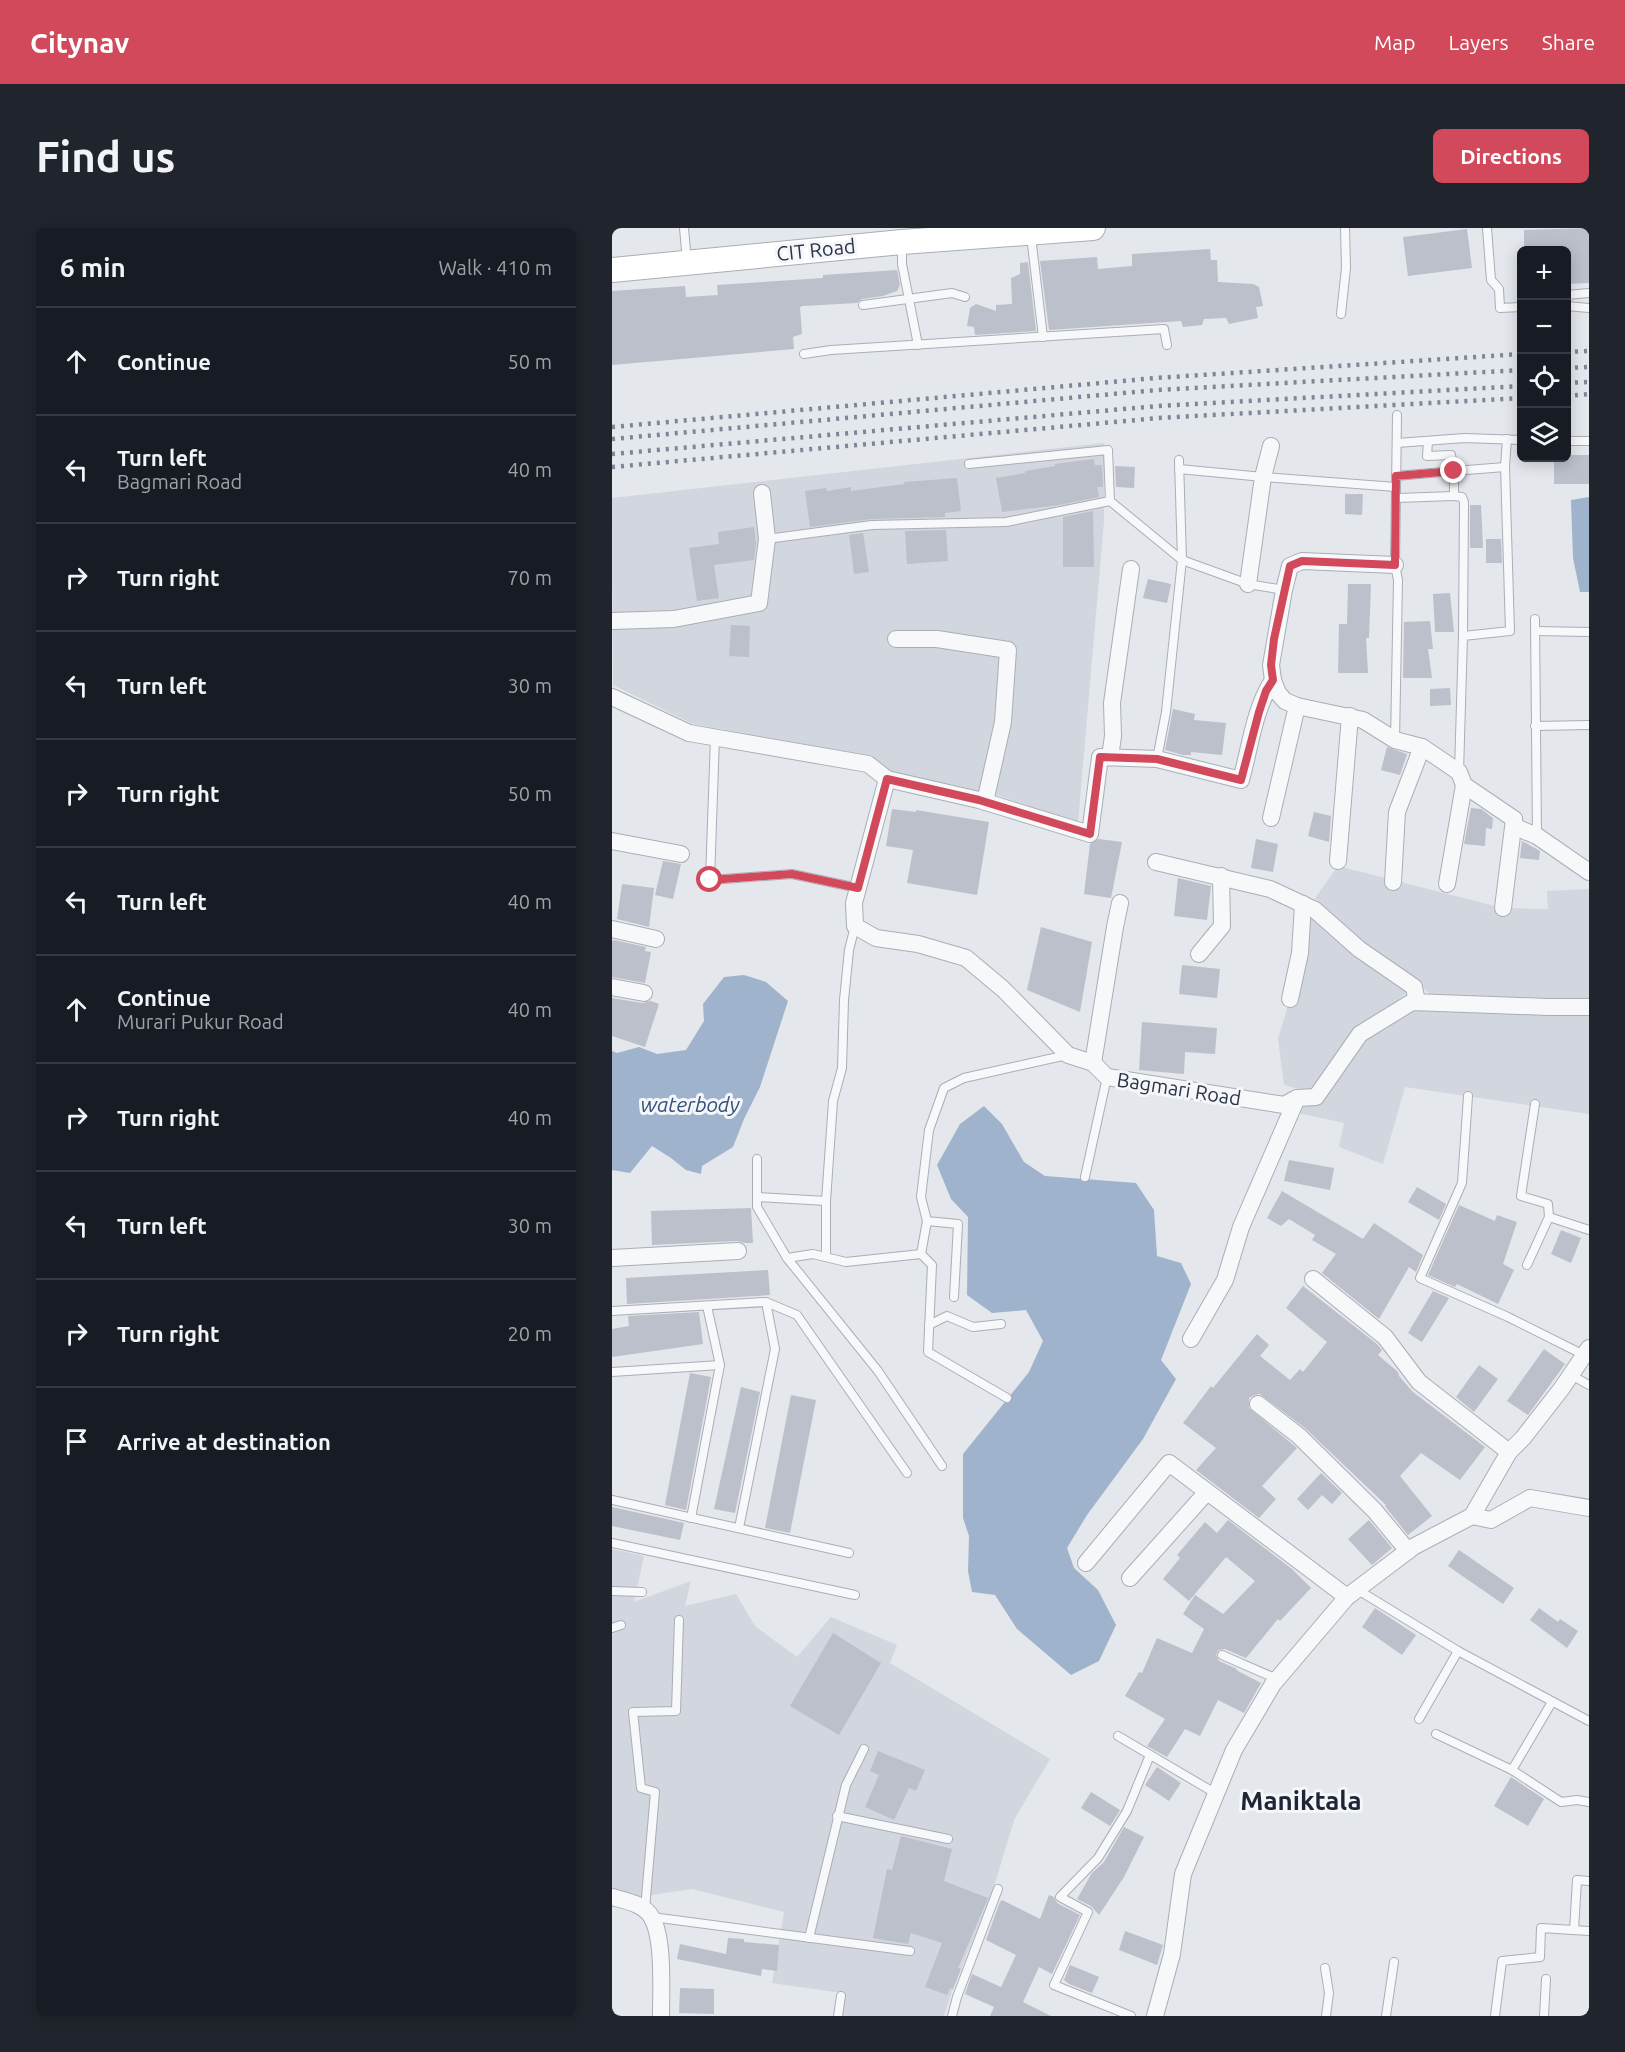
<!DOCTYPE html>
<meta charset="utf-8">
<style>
body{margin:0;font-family:Ubuntu,sans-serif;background:#20242c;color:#f1f3f6}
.controls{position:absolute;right:18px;top:18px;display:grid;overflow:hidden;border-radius:9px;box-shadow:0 3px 15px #0003}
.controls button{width:54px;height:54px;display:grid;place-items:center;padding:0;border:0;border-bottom:2px solid #363941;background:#171b24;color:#f1f3f6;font:30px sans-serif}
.stop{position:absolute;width:18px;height:18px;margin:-14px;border:4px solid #d1495b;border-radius:50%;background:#fff}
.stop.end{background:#d1495b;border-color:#fff;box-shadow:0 2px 6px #0008}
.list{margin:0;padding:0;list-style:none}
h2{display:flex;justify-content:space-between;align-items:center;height:78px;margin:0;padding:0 24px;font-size:26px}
h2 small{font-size:20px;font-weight:400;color:#9ea1a6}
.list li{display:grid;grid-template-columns:39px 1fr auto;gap:18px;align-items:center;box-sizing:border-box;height:108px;padding:0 24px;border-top:2px solid #363941}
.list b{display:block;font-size:22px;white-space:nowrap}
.list p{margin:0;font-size:20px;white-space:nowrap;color:#9ea1a6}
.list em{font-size:20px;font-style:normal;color:#9ea1a6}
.icon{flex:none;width:33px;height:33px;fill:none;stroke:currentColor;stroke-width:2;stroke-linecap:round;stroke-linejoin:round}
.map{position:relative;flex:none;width:977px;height:1788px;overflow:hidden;border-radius:9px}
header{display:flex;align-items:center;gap:36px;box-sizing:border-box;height:84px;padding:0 30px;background:#d1495b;color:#fff}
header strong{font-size:28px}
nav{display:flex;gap:33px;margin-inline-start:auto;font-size:21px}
.intro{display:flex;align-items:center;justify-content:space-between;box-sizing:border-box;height:144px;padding:0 36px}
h1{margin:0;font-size:42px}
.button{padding:15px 27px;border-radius:9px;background:#d1495b;color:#fff;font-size:21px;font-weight:700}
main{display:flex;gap:36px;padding:0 36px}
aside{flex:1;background:#171b24;border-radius:9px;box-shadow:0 3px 15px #0003}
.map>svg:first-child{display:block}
.built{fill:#d2d6de}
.water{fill:#9fb4cc}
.building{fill:#bbc0ca}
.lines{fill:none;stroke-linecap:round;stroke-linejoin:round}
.lane-casing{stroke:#a9aeb7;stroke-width:10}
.street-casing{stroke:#a9aeb7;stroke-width:18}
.secondary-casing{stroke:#a9aeb7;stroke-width:26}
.lane{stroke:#f7f8fa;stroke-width:8}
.street{stroke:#f7f8fa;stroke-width:16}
.secondary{stroke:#fff;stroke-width:24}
.rail{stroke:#7d8696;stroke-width:4.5;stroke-dasharray:3 6;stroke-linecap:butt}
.route{stroke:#d1495b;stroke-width:8}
.labels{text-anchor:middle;stroke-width:6;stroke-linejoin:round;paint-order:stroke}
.street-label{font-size:20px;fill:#2b3445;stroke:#f4f6f9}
.water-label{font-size:21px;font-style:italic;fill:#34527a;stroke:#f4f6f9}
.district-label{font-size:26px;font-weight:bold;fill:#1d2536;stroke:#f4f6f9}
</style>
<header>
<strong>Citynav</strong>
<nav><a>Map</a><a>Layers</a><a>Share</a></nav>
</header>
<div class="intro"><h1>Find us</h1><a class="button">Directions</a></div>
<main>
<aside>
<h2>6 min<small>Walk · 410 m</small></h2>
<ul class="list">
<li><svg class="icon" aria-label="ahead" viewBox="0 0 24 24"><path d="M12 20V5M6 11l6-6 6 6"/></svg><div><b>Continue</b></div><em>50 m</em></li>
<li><svg class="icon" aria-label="left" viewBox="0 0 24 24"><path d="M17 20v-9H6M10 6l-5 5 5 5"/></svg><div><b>Turn left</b><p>Bagmari Road</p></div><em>40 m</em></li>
<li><svg class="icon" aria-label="right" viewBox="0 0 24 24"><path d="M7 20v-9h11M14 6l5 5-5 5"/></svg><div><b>Turn right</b></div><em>70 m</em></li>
<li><svg class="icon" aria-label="left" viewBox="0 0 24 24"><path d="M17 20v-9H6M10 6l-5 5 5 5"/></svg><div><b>Turn left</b></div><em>30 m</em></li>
<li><svg class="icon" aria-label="right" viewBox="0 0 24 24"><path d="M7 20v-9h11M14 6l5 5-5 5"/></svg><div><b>Turn right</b></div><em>50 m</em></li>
<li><svg class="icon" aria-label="left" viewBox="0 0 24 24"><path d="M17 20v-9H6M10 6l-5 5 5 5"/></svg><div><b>Turn left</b></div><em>40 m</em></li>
<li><svg class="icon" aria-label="ahead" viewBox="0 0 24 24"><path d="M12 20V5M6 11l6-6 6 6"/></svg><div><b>Continue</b><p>Murari Pukur Road</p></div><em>40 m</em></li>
<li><svg class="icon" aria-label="right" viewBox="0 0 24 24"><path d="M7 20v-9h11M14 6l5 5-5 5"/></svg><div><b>Turn right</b></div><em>40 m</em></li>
<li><svg class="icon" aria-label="left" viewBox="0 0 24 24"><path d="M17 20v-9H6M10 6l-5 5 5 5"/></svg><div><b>Turn left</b></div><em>30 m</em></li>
<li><svg class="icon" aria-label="right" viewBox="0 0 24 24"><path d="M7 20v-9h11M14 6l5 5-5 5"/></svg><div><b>Turn right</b></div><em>20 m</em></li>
<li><svg class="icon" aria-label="arrive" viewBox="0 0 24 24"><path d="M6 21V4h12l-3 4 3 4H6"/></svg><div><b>Arrive at destination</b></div></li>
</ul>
</aside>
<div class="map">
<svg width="977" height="1788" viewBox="0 0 977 1788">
<rect width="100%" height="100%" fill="#e4e7ec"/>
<g class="built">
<path d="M492 215V293L466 595 388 568 283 546 259 528 81 496 1 457 0 270Z"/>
<path d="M726 638 891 680 936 681 935 663 977 661V771L820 768 811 760 750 714 703 670Z"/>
<path d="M694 683 798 762 735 813 698 864 672 857 666 811 678 771Z"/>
<path d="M800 780 977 782V886L793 859 771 936 727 919 732 895 686 885 689 875 750 814Z"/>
<path d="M0 1321 32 1328 22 1374 79 1353 73 1378 124 1366 143 1398 185 1429 219 1389 285 1417 278 1435 438 1531 402 1592 381 1662 339 1766 332 1788H229L230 1765 160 1755 172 1684 80 1661 26 1669 0 1665Z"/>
</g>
<g class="water">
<path d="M977 269V364H968L961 330 959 272Z"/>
<path d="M132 747 154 754 176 773 148 859 132 891 121 919 90 938 89 946 74 942 59 930 40 918 18 945 0 942V823L5 825 27 819 45 826 74 822 92 793 91 776 112 749Z"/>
<path d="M372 878 390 896 412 934 433 948 524 955 542 982 545 1028 569 1035 579 1056 549 1132 564 1151 531 1211 475 1287 455 1320 462 1340 486 1362 504 1397 487 1433 459 1447 405 1401 383 1367 360 1364 356 1343 357 1308 351 1290V1226L417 1144 431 1113 414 1082 380 1085 355 1067 356 989 339 971 325 937 348 896Z"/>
</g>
<g class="building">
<path d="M977 0V55L954 56V22H912V2Z"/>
<path d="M855 1 860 40 796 48 791 9Z"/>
<path d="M598 21 599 32H605L606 54 641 56 647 59 651 78 644 79 646 90 617 96 614 90 592 91 590 97 571 99 569 93 437 102 428 33 485 29 486 41 520 38V26Z"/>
<path d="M416 34 424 103 363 107 362 99 355 98 358 80 364 76 384 83V77L400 76 399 50 408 46V35Z"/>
<path d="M285 42 288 57 285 63 271 68 250 71 245 75 191 78 188 79 190 106 181 109 182 121 0 137V63L73 58 74 69 106 67 105 57 211 50V47Z"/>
<path d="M954 227H977V256H942V230H954Z"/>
<path d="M482 231 483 237H490L491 259H485L487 269 447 277 390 284 384 250 413 245V243L443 238V236Z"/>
<path d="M503 238 523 239 522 260 504 259Z"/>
<path d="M345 250 349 283 333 285V289L260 291 198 299 193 263 214 260 215 263 239 259V263L292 256V254Z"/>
<path d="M733 266H751L750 287 733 286Z"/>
<path d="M858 277H869L871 320H858Z"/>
<path d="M481 283 482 339H451V289Z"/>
<path d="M142 299 144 315 142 332 102 337 107 370 85 373 77 320 107 316 106 304Z"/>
<path d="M334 302 336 333 295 336 293 303Z"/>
<path d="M251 305 257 344 242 346 237 307Z"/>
<path d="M874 311H889L890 335H874Z"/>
<path d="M536 351 559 356 555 375 531 370Z"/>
<path d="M736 356H759L757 410H754L756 445H726L727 396H735Z"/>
<path d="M838 365 842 404H823L821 366Z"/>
<path d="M818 393 821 421H816L820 450H791L792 394Z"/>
<path d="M119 397 138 398 137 429 117 428Z"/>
<path d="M838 460 839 477 818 478V461Z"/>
<path d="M561 481 583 486 582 492 614 495 610 527 579 524V527H571L553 522Z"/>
<path d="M775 519 795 526 788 547 769 542Z"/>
<path d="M859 580 869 581 881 590 880 601 874 600 873 618 852 616Z"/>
<path d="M280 581 304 584V582L377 594 365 667 295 655 301 622 274 618Z"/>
<path d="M702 584 719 588 717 614 696 608Z"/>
<path d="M487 611 510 614 499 670 472 666 478 616Z"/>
<path d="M644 611 666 616 661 644 639 640Z"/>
<path d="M910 613 928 623 927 632 908 630Z"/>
<path d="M51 633 69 636 61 671 43 667Z"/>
<path d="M566 650 599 658 595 692 562 688Z"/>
<path d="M10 656 42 660 37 699 5 691Z"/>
<path d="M429 699 480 714 468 784 415 762Z"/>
<path d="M2 712 34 719 33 723 39 724 33 755 0 749V713Z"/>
<path d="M570 737 608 741 605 770 567 766Z"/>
<path d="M0 770 30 775 39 773 47 776 33 819 0 808Z"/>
<path d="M530 794 605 800 603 826 573 824 572 846 527 842Z"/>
<path d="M677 932 722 940 718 962 672 953Z"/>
<path d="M805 959 834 976 827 992 796 974Z"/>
<path d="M670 963 751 1011 762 995 811 1027 804 1044 797 1039 767 1091 710 1045 724 1026 700 1012 703 1007 677 991 669 998 655 990Z"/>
<path d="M847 977 883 993 885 987 905 994 891 1036 902 1042 886 1076 845 1056 843 1059 816 1047Z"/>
<path d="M139 980 141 1015H133L125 1013 40 1017 39 983Z"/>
<path d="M949 1002 969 1010 959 1035 939 1026Z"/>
<path d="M156 1042 158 1067 15 1076 14 1050Z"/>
<path d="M691 1058 765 1116 770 1122 766 1127 786 1144 787 1148 801 1164 873 1219 848 1252 809 1225 788 1248 820 1288 796 1307 773 1278 774 1277 694 1201 648 1166 642 1167 637 1170V1180L685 1220 650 1258 664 1271 647 1290 584 1242 604 1220 571 1195 599 1158 601 1160 645 1106 657 1117 648 1128 678 1152 688 1141 691 1144 715 1114 674 1080Z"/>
<path d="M821 1063 837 1070 810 1114 796 1105Z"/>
<path d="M87 1084 91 1116 0 1129V1101L17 1098 16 1088Z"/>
<path d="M932 1121 953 1136 916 1187 895 1173Z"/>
<path d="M867 1137 886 1151 862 1184 844 1169Z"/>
<path d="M78 1145 99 1149 74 1282 53 1277Z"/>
<path d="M129 1159 148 1164 123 1285 102 1281Z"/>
<path d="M179 1167 204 1172 178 1305 153 1300Z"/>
<path d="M709 1245 730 1265 720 1276 710 1267 696 1282 685 1271Z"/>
<path d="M0 1279 72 1295 68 1312 0 1298Z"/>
<path d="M616 1292 680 1341 699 1360 668 1393 666 1391 634 1430 613 1421 606 1422 604 1427 607 1433 625 1441 624 1442 649 1455 632 1485 606 1472 588 1508 573 1501 555 1529 535 1518 553 1491 513 1468 527 1444 530 1445 545 1410 580 1425 592 1401 571 1386 583 1367 611 1386 643 1353 614 1329 577 1373 551 1351 568 1330 565 1327 593 1294 605 1305Z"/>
<path d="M757 1292 780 1320 760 1337 736 1311Z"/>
<path d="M847 1322 902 1360 891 1376 836 1338Z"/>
<path d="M763 1380 804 1407 790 1427 750 1399Z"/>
<path d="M927 1380 946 1394 948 1391 966 1403 955 1420 918 1392Z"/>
<path d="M221 1405 269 1435 227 1507 178 1478Z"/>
<path d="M266 1523 313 1542 304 1563 297 1560 282 1592 253 1579 267 1547 258 1543Z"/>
<path d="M545 1539 569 1555 557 1573 533 1557Z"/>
<path d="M899 1549 932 1571 916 1598 882 1578Z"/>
<path d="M479 1564 508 1582 498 1598 469 1580Z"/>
<path d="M512 1599 532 1609 512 1649 487 1687 479 1678 465 1671 480 1645 492 1634Z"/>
<path d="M289 1608 340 1621 332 1653 376 1670 346 1740 349 1741 341 1761 338 1760 335 1767 313 1759 330 1715 299 1705 296 1716 261 1710 275 1641 280 1642Z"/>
<path d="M437 1667 442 1669 445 1675 468 1687 440 1746 427 1739 411 1774 439 1788H378L382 1779 353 1766 360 1746 389 1759 404 1727 374 1712 388 1674 390 1672 428 1691Z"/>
<path d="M513 1703 551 1717 545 1737 507 1722Z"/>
<path d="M116 1710 132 1711V1714L167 1717 165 1743 150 1741 149 1748 65 1731 68 1716 114 1726Z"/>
<path d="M458 1737 487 1749 480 1765 457 1756 452 1752Z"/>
<path d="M68 1760 102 1761V1786L67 1785Z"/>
</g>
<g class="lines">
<g class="lane-casing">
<g id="lane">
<path d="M72 0 75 34"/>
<path d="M875 0 879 52 887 61 888 80 909 79"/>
<path d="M419 8 431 109"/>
<path d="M290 17V36L306 117"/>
<path d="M954 67 977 65"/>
<path d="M251 77 340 65 353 69"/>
<path d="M954 78 977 80"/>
<path d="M729 86 734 40 733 0"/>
<path d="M192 126 219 122 552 101 555 117"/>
<path d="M816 213 815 228 839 227 842 243 893 239"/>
<path d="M954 213H977"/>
<path d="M785 215 853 210 909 212"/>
<path d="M357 236 496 222 498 273"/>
<path d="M567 241 651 249 784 259"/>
<path d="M784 248 842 243V268L785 270"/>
<path d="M842 268 850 269 852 274 851 408"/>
<path d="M155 311 260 297 394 294 498 273 570 332 636 356 672 362"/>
<path d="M923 391 925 608"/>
<path d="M923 403 977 404"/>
<path d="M923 498 977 497"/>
<path d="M103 509 98 652 180 646 246 660"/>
<path d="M783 512 786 352 783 337 785 187"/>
<path d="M545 531 554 484 570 332 567 232"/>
<path d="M847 544 851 408 898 403 893 239 895 211"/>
<path d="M856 868 850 955 808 1050 896 1089 972 1127"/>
<path d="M923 876 909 968 936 976 937 989"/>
<path d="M145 931V979L175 1030 266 1143 330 1238"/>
<path d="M473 949 495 849"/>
<path d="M145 969 214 973 221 873 230 840 232 772 237 722 243 698"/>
<path d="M214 973V1029"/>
<path d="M315 993 309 1026 320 1037 316 1124 395 1170"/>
<path d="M175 1030 201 1026 234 1034 309 1026"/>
<path d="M915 1037 937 989 977 1002"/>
<path d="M342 1069 346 996 315 993 309 969 317 902 332 860 352 850 455 827"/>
<path d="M0 1083 154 1074 185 1087 295 1245"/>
<path d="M317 1097 335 1088 361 1099 389 1096"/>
<path d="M0 1144 108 1137"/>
<path d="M959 1147 977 1157"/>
<path d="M0 1272 237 1325"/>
<path d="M79 1290 108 1137 95 1078"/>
<path d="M127 1300 163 1121 154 1074"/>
<path d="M0 1315 243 1367"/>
<path d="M746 1362 846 1423 977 1493"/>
<path d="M0 1363 30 1364"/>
<path d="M0 1400 9 1397"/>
<path d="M610 1427 665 1451"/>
<path d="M807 1491 846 1423"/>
<path d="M824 1506 900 1542 949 1574 965 1572 977 1574"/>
<path d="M506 1508 603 1565"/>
<path d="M900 1542 940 1474"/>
<path d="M225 1588 336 1611"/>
<path d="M33 1681 43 1564 29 1560 21 1484 64 1483 67 1392"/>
<path d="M40 1689 298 1723"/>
<path d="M962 1702 965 1652 977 1653"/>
<path d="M197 1710 234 1557 252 1521"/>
<path d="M713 1740 717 1765 714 1788"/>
<path d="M226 1788 229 1768"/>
<path d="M340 1788 345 1769 386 1661"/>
<path d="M519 1788 442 1757 476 1684 448 1669 486 1630 515 1583 538 1527"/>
<path d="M774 1788 782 1734"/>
<path d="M883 1788 890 1733 928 1729 929 1700 977 1703"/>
<path d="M932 1788 934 1751"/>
</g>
</g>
<g class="street-casing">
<g id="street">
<path d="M783 337 690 333 678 338 672 362 659 437 661 452 666 465 673 473 685 478 751 492 783 512 810 519 847 544 852 557 902 591 903 599 925 608 977 644"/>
<path d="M636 356 651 249 659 218"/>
<path d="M0 393 62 391 147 375 155 311 150 265"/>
<path d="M284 411H325L396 422 391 494 373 574"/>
<path d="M0 469 77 505 256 536 275 551 367 572 478 606 488 529 545 531 629 552C638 520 642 481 661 452"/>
<path d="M498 529 501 508 500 475 519 341"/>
<path d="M275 551 242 675 243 698 264 710 306 716 354 730 391 761 456 827 481 835 495 849 672 877 685 870 704 869 748 806 800 774 937 779H977"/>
<path d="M659 590 685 478"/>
<path d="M0 613 69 626"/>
<path d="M726 633 738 488"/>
<path d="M544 634 658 661 703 682 747 721 802 759 805 774"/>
<path d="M781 654 785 584 810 519"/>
<path d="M835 656 852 557"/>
<path d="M891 680 902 591"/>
<path d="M0 701 44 711"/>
<path d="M587 726 610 698 609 648"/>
<path d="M0 759 32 765"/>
<path d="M678 771 688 725 691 676"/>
<path d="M481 835 503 699 508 675"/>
<path d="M0 1030 126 1023"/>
<path d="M701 1051 773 1109 807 1154 897 1224"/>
<path d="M579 1111 613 1052 629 999 685 870"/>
<path d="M646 1176 687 1208 763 1283 796 1323"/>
<path d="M860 1288 879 1292 918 1270 977 1280"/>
<path d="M474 1335 557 1235 735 1369"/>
<path d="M518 1350 594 1265"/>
<path d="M0 1669C14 1673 33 1676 40 1690 52 1711 49 1763 49 1788"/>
<path d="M543 1788 560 1726 571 1646 622 1522 661 1456 735 1369 801 1319 860 1288 897 1224 911 1210 950 1160 977 1120"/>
</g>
</g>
<g class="secondary-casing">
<path id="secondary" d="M0 42 290 14 481 0"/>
</g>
<use href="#lane" class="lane"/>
<use href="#street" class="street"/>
<use href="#secondary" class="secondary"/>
<g class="rail">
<path d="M954 124 977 123"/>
<path d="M954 140 977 139"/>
<path d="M954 155 977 154"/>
<path d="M954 168 977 166"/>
<path d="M0 199 544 150 909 126"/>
<path d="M0 211 545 162 909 142"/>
<path d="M0 226 546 178 909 158"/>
<path d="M0 239 547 190 909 170"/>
</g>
</g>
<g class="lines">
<path class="route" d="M98 652 180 646 246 660 275 551 367 572 478 606 488 529 545 531 629 552 647 484 654 463 661 452 659 437 662 411 678 338 690 333 783 337 784 248 842 243"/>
</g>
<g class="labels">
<g class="street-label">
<text transform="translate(204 22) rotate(-6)" y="7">CIT Road</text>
<text transform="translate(567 861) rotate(9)" y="7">Bagmari Road</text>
</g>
<g class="water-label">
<text x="78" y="884">waterbody</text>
</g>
<g class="district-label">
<text x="689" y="1582">Maniktala</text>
</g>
</g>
</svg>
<div class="controls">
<button>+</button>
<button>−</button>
<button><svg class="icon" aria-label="locate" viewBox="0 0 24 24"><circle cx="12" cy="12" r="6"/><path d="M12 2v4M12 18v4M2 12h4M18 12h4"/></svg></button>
<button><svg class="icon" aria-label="layers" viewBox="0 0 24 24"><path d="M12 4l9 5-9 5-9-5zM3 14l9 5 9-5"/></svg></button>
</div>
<div class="stop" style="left:98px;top:652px"></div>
<div class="stop end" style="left:842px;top:243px"></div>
</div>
</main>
